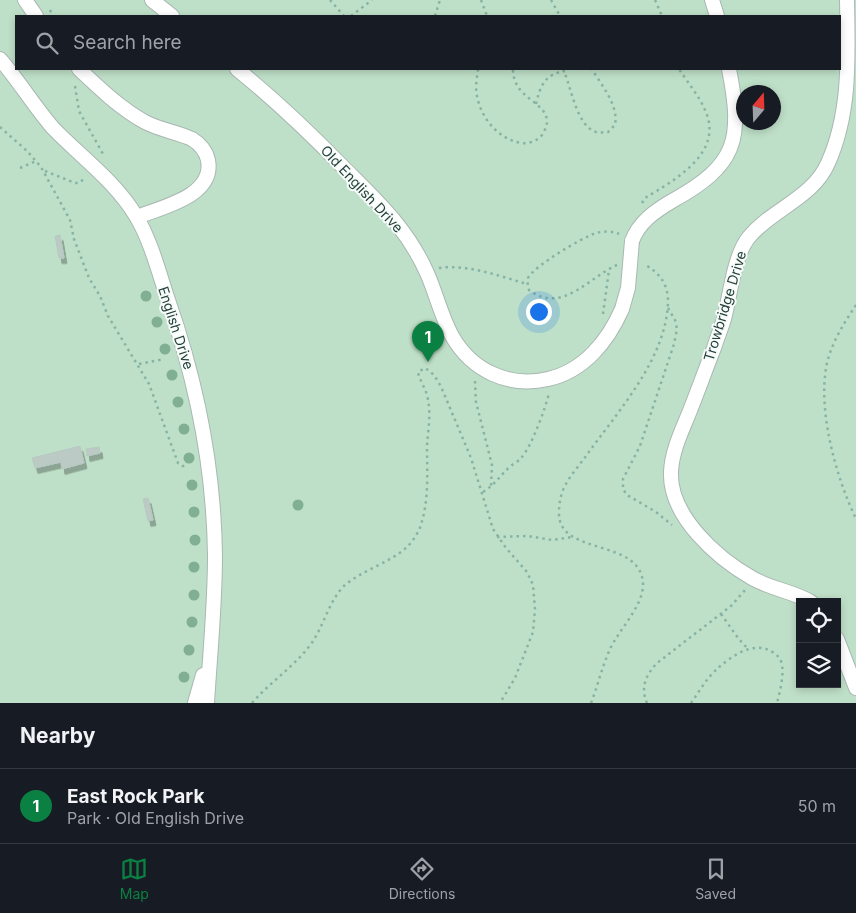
<!DOCTYPE html>
<meta charset="utf-8">
<style>
body{margin:0;font-family:Inter,sans-serif;background:#20242c;color:#f1f3f6}
.controls{position:absolute;right:15px;bottom:15px;display:grid;overflow:hidden;border-radius:0px;box-shadow:0 2px 8px #0003}
.controls button{width:45px;height:45px;display:grid;place-items:center;padding:0;border:0;border-bottom:1px solid #363941;background:#171b24;color:#f1f3f6;font:25px sans-serif}
.compass{position:absolute;left:736px;top:85px;width:45px;height:45px;border-radius:50%;background:#171b24;box-shadow:0 2px 8px #0003;rotate:19deg}
.you{position:absolute;left:538px;top:311px;width:18px;height:18px;margin:-12px;border:4px solid #fff;border-radius:50%;background:#1a73e8;box-shadow:0 0 0 8px #1a73e833}
.badge{display:grid;place-items:center;width:32px;height:32px;border-radius:50%;background:#0b8043;color:#fff;font-size:16px;font-weight:700}
.pin{position:absolute;translate:-50% -41px;filter:drop-shadow(0 1px 2px #0008)}
.pin::after{content:'';position:absolute;top:26px;width:18px;height:15px;background:inherit;clip-path:polygon(0 0,100% 0,50% 100%)}
.list{margin:0;padding:0;list-style:none}
h2{display:flex;justify-content:space-between;align-items:center;height:65px;margin:0;padding:0 20px;font-size:21px}
h2 small{font-size:16px;font-weight:400;color:#9ea1a6}
.list li{display:grid;grid-template-columns:32px 1fr auto;gap:15px;align-items:center;box-sizing:border-box;height:75px;padding:0 20px;border-top:1px solid #363941}
.list b{display:block;font-size:19px;white-space:nowrap}
.list p{margin:0;font-size:16px;white-space:nowrap;color:#9ea1a6}
.list em{font-size:16px;font-style:normal;color:#9ea1a6}
.icon{flex:none;width:28px;height:28px;fill:none;stroke:currentColor;stroke-width:2;stroke-linecap:round;stroke-linejoin:round}
.map{position:relative;flex:none;width:856px;height:703px;overflow:hidden}
.search{position:absolute;background:#171b24;box-shadow:0 2px 8px #0003;left:15px;right:15px;top:15px;height:55px;display:flex;align-items:center;gap:12px;box-sizing:border-box;padding:0 18px;border-radius:0px;color:#9ea1a6;font-size:19px}
.sheet{height:140px;background:#171b24}
nav{display:flex;justify-content:space-around;align-items:center;box-sizing:border-box;height:70px;border-top:1px solid #363941;background:#171b24;font-size:14px;color:#9ea1a6}
nav a{display:grid;justify-items:center;gap:2px}
nav .on{color:#0b8043}
.map>svg:first-child{display:block}
.green{fill:#bfe0c8;fill-rule:evenodd}
.building{fill:#bbcac4;stroke:#b8c9c2;filter:url(#shadow)}
.lines{fill:none;stroke-linecap:round;stroke-linejoin:round}
.street-casing{stroke:#a8b8b2;stroke-width:16}
.path{stroke:#86b3a5;stroke-width:2.5;stroke-dasharray:2.5 4;stroke-linecap:butt}
.street{stroke:#fff;stroke-width:14}
.street-bridge-casing{stroke:#a8b8b2;stroke-width:16;stroke-linecap:butt}
.street-bridge{stroke:#fff;stroke-width:14}
.tree{fill:#80af93}
.labels{text-anchor:middle;stroke-width:4;stroke-linejoin:round;paint-order:stroke}
.street-label{font-size:14px;fill:#24423a;stroke:#f7fbf9}
</style>
<div class="map">
<svg width="856" height="703" viewBox="0 0 856 703">
<defs>
<filter id="shadow"><feDropShadow dx="3" dy="5.5" stdDeviation="0" flood-color="#0004"/></filter>
</defs>
<rect width="100%" height="100%" fill="#e6efeb"/>
<path class="green" d="M0 0H856V703H0ZM16 16H840V69H16ZM744 92H774V122H744ZM800 602H837V684H800Z"/>
<g class="building">
<path d="M60 235 64 258H59L55 236Z"/>
<path d="M80 446 84 463 62 469 61 462 35 468 32 458Z"/>
<path d="M99 447 100 453 87 456 86 449Z"/>
<path d="M148 498 153 520 148 521 143 499Z"/>
</g>
<g class="lines">
<g class="street-casing">
<g id="street">
<path d="M25 0 36 16"/>
<path d="M152 0 172 16"/>
<path d="M712 0 717 16"/>
<path d="M0 59C19 81 34 106 53 128 81 157 115 181 136 216 151 241 159 273 168 300 197 383 214 468 215 556 215 605 210 654 207 703"/>
<path d="M79 69C99 88 120 108 145 122 160 130 177 132 192 139 200 144 206 151 208 160 215 196 162 207 137 217"/>
<path d="M237 69C274 99 309 132 343 167 361 185 381 204 397 224 409 239 419 255 427 273 436 293 441 316 452 336 472 371 509 388 548 379 584 371 608 341 622 309"/>
<path d="M632 241C639 222 655 211 672 201 737 165 743 140 729 69"/>
<path d="M811 602C792 591 771 589 752 578 717 558 669 516 671 472 672 449 683 429 691 408 699 388 706 368 714 348 717 338 721 329 724 319 730 296 734 255 749 237 772 209 813 198 828 163 851 112 848 55 847 0"/>
<path d="M837 639 856 688"/>
<path d="M195 703 203 675"/>
</g>
</g>
<g class="path">
<path d="M330 0 344 16"/>
<path d="M481 0 487 16"/>
<path d="M551 0 560 16"/>
<path d="M655 0 662 16"/>
<path d="M50 10 53 16"/>
<path d="M351 16 372 0"/>
<path d="M435 16 440 0"/>
<path d="M478 69C477 78 475 86 477 96 481 118 498 139 521 143 529 144 537 141 542 135 545 130 547 126 547 121 546 101 513 99 513 69"/>
<path d="M563 69C571 85 576 126 596 132 600 133 604 132 608 132L615 125C619 105 601 85 592 69"/>
<path d="M75 86 79 111 103 154"/>
<path d="M536 104C540 86 545 74 565 71"/>
<path d="M0 127 27 151 41 167 70 220 74 239 89 278 100 296 108 316 149 384 178 463 182 466H186"/>
<path d="M20 168 36 161"/>
<path d="M45 171 75 183H79L85 178"/>
<path d="M642 203 645 198C673 181 721 155 707 115 701 98 688 83 679 69"/>
<path d="M617 265C589 277 562 315 529 290 528 286 527 282 528 278 534 266 583 237 596 233 604 231 612 231 619 234"/>
<path d="M439 268C468 264 499 276 527 284"/>
<path d="M856 305C844 323 832 342 827 363 817 410 836 477 856 519"/>
<path d="M668 308 675 320 677 329 674 344 640 446 623 479V489L627 495 656 512 672 525"/>
<path d="M603 314 609 270"/>
<path d="M139 364 164 359"/>
<path d="M475 381 476 402 492 465 491 486"/>
<path d="M483 492C496 484 500 475 512 465 515 463 519 461 521 458 531 448 546 407 549 393"/>
<path d="M497 537 528 536 552 540 573 537"/>
<path d="M721 614 738 638 748 649"/>
<path d="M252 703C270 682 294 667 311 644 324 626 329 600 345 585 363 570 391 562 407 547 413 541 420 531 422 521 429 497 427 470 427 446 428 431 431 415 428 400 427 390 420 382 418 372L425 368C434 373 438 381 442 389L471 458 493 529 506 548 527 572 533 585 535 609 533 632 515 678 500 703"/>
<path d="M591 703C598 685 602 667 610 649 619 630 642 607 643 586 644 537 558 557 559 513 559 505 560 498 563 490 568 478 578 467 586 456 618 411 667 358 668 301 668 284 659 272 645 265"/>
<path d="M647 703C640 687 646 675 657 663L731 606 746 589"/>
<path d="M691 703C699 692 706 679 716 670 731 656 755 639 774 653 777 655 779 657 781 661 785 673 780 691 777 703"/>
</g>
<use href="#street" class="street"/>
<g class="street-bridge-casing">
<path id="street-bridge" d="M622 309 628 288 632 241"/>
</g>
<use href="#street-bridge" class="street-bridge"/>
</g>
<g class="tree">
<circle cx="146" cy="296" r="5.5"/>
<circle cx="157" cy="322" r="5.5"/>
<circle cx="165" cy="349" r="5.5"/>
<circle cx="172" cy="375" r="5.5"/>
<circle cx="178" cy="402" r="5.5"/>
<circle cx="184" cy="429" r="5.5"/>
<circle cx="189" cy="458" r="5.5"/>
<circle cx="192" cy="485" r="5.5"/>
<circle cx="298" cy="505" r="5.5"/>
<circle cx="194" cy="512" r="5.5"/>
<circle cx="195" cy="540" r="5.5"/>
<circle cx="194" cy="567" r="5.5"/>
<circle cx="194" cy="595" r="5.5"/>
<circle cx="192" cy="622" r="5.5"/>
<circle cx="189" cy="650" r="5.5"/>
<circle cx="184" cy="677" r="5.5"/>
</g>
<g class="labels">
<g class="street-label">
<text transform="translate(362 189) rotate(47)" y="5">Old English Drive</text>
<text transform="translate(725 306) rotate(-73)" y="5">Trowbridge Drive</text>
<text transform="translate(176 328) rotate(72)" y="5">English Drive</text>
</g>
</g>
</svg>
<div class="controls">
<button><svg class="icon" aria-label="locate" viewBox="0 0 24 24"><circle cx="12" cy="12" r="6"/><path d="M12 2v4M12 18v4M2 12h4M18 12h4"/></svg></button>
<button><svg class="icon" aria-label="layers" viewBox="0 0 24 24"><path d="M12 4l9 5-9 5-9-5zM3 14l9 5 9-5"/></svg></button>
</div>
<svg class="compass" viewBox="-18 -18 36 36"><path d="M0-13l5 13h-10z" fill="#e53935"/><path d="M0 13l5-13h-10z" fill="#9ea1a6"/></svg>
<div class="you"></div>
<div class="pin badge" style="left:428px;top:362px">1</div>
<div class="search"><svg class="icon" aria-label="search" viewBox="0 0 24 24"><circle cx="10" cy="10" r="6"/><path d="M15 15l6 6"/></svg>Search here</div>
</div>
<section class="sheet">
<h2>Nearby<small></small></h2>
<ul class="list">
<li><span class="badge">1</span><div><b>East Rock Park</b><p>Park · Old English Drive</p></div><em>50 m</em></li>
</ul>
</section>
<nav>
<a class="on"><svg class="icon" aria-label="map" viewBox="0 0 24 24"><path d="M3 6l6-2 6 2 6-2v14l-6 2-6-2-6 2zM9 4v14M15 6v14"/></svg>Map</a>
<a><svg class="icon" aria-label="directions" viewBox="0 0 24 24"><path d="M12 3l9 9-9 9-9-9zM9 14v-3h6M13 9l2 2-2 2"/></svg>Directions</a>
<a><svg class="icon" aria-label="saved" viewBox="0 0 24 24"><path d="M7 4h10v16l-5-4-5 4z"/></svg>Saved</a>
</nav>
